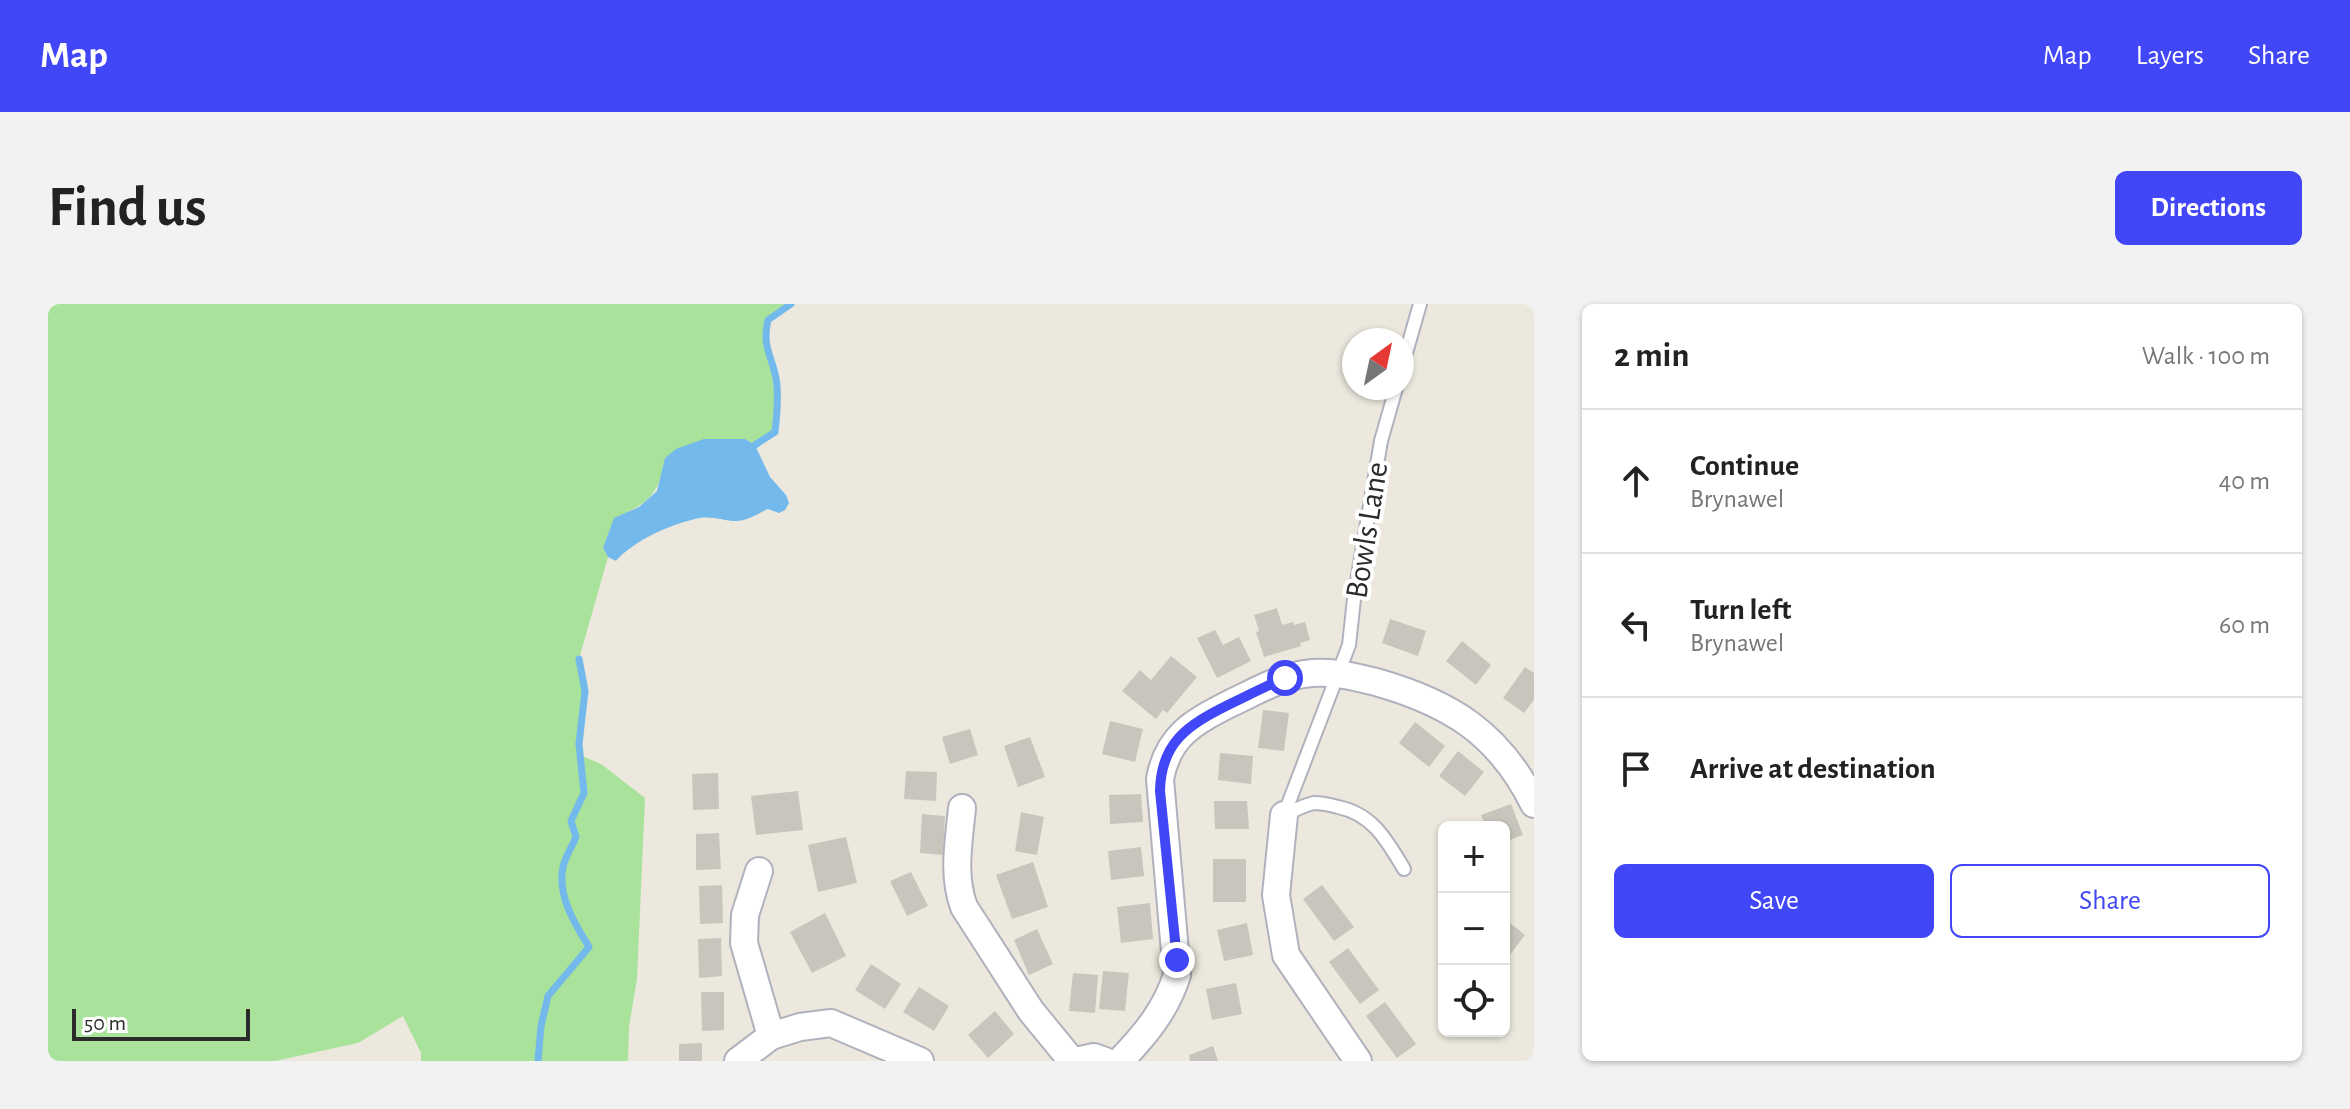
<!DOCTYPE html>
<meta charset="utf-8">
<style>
body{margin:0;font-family:"Alegreya Sans",sans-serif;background:#f2f2f2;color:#222}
.controls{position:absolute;right:24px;bottom:24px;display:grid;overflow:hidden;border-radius:12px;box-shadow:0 2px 6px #0004}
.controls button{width:72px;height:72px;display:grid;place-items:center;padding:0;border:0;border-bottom:2px solid #e0e0e0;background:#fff;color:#222;font:40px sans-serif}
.compass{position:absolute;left:1294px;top:24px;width:72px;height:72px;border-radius:50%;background:#fff;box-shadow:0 2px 6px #0004;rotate:33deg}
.scale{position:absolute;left:24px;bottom:20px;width:178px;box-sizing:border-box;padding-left:8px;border:4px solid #2b2b2b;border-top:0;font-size:22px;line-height:28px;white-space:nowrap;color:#2b2b2b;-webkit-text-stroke:6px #fff;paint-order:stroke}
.stop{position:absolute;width:24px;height:24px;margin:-18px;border:6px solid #4146f6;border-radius:50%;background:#fff}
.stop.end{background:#4146f6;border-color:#fff;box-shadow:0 2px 8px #0008}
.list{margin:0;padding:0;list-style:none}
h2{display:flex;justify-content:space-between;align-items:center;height:104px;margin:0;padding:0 32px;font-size:34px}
h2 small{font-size:26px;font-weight:400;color:#767676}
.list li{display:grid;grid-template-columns:52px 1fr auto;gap:24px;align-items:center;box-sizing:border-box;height:144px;padding:0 32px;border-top:2px solid #e0e0e0}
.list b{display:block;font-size:30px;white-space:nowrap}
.list p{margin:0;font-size:26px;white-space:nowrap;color:#767676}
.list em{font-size:26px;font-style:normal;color:#767676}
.actions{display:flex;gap:16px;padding:24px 32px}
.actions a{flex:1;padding:18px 0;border:2px solid #4146f6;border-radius:12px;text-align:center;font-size:28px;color:#4146f6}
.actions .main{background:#4146f6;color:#fff}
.icon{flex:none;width:44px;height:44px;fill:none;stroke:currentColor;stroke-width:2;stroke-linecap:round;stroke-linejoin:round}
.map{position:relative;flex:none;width:1486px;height:757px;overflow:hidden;border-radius:12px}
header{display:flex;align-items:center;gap:48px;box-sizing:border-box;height:112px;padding:0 40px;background:#4146f6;color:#fff}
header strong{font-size:38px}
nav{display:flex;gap:44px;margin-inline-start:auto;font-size:28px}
.intro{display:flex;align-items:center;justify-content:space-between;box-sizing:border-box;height:192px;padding:0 48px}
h1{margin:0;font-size:56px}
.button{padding:20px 36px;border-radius:12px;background:#4146f6;color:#fff;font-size:28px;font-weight:700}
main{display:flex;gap:48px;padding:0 48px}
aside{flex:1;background:#fff;border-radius:12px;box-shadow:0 2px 6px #0004}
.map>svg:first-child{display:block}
.green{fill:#a8e29b}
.water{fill:#73b9ec}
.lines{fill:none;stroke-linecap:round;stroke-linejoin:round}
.stream{stroke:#73b9ec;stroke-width:7}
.building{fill:#c8c6bc}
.service-casing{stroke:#b1b1be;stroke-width:16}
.minor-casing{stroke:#b1b1be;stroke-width:30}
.service{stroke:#fff;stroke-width:12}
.minor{stroke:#fff;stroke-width:26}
.route{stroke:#4146f6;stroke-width:10}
.labels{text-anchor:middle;stroke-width:8;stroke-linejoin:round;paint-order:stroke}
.street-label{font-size:32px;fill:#2b2b2b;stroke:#fff}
</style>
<header>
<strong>Map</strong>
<nav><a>Map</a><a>Layers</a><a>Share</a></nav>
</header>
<div class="intro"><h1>Find us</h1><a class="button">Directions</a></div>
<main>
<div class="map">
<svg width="1486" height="757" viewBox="0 0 1486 757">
<rect width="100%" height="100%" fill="#ece8dd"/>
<path class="green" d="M0 0H743L720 16 716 33 729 77 727 128 707 141 697 135 617 154C611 193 599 199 566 215L555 244 560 253 531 355 537 387 532 451 553 460 597 494 589 674 581 723 580 757H373V749L355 712 310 739 227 757H0Z"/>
<path class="water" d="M656 135H697L707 141 722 173 738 191 741 199 737 206 731 209 720 205C711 209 700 216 690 217 680 218 666 212 652 214 625 219 586 236 568 257L560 253 555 244 566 214 591 203 609 187 617 154 628 145Z"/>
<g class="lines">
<g class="stream">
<path d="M707 141 727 128C729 111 731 91 728 74 723 50 714 42 720 16L743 0"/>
<path d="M490 757 493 722 500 692 541 643C527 620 509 592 515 563 517 553 524 543 528 533L523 517 536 489 531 440 537 387 531 355"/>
</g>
</g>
<g class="building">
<path d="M1229 304 1234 321 1245 318 1246 321 1257 318 1262 336 1252 339 1253 342 1216 353 1208 328 1211 327 1206 311Z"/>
<path d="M1342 315 1378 327 1370 352 1334 339Z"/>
<path d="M1167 326 1175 341 1191 333 1203 357 1169 374 1149 334Z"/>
<path d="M1414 337 1443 361 1428 381 1398 357Z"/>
<path d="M1123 352 1149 373 1119 409 1115 406 1108 415 1074 387 1092 366 1103 376Z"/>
<path d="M1477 363 1486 369V396L1476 409 1455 394Z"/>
<path d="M1215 406 1241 409 1236 447 1210 444Z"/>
<path d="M1062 417 1095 425 1087 458 1054 450Z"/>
<path d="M1367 418 1397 442 1381 463 1351 439Z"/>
<path d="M922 425 930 451 902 460 894 433Z"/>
<path d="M982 433 997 473 970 483 956 442Z"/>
<path d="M1410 447 1436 468 1417 492 1391 472Z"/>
<path d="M1172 449 1205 452 1203 480 1170 476Z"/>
<path d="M858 467 889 468 888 497 856 495Z"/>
<path d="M670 469 671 505 645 506 644 470Z"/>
<path d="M750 487 755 526 708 531 703 492Z"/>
<path d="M1093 490 1095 518 1062 520 1061 491Z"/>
<path d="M1166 497H1199L1201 525H1167Z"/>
<path d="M1463 500 1475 531 1456 538V523H1438L1433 511Z"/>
<path d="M973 508 996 513 989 551 967 547Z"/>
<path d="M874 510 897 512 895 551 872 549Z"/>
<path d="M671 529 673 565 648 566V530Z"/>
<path d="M798 533 809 579 770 588 760 541Z"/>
<path d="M1093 543 1096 572 1063 576 1060 547Z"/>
<rect x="1165" y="555" width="33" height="43"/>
<path d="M985 558 1000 603 964 615 948 571Z"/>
<path d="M863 568 880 602 859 612 842 577Z"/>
<path d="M674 581 675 619 652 620 651 582Z"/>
<path d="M1274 581 1306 623 1286 637 1255 595Z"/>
<path d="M1102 599 1105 635 1073 639 1069 603Z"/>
<path d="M777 609 798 652 764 669 742 628Z"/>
<path d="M1456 614 1477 631 1458 656 1456 655Z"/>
<path d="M1199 619 1205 651 1176 657 1169 626Z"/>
<path d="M989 625 1005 660 981 671 966 636Z"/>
<path d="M673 634 674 672 651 674 650 635Z"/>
<path d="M1300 644 1331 686 1312 700 1281 658Z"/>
<path d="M823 660 853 680 837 705 807 686Z"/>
<path d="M1055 667 1081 669 1077 707 1051 705Z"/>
<path d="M1025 669 1050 671 1047 709 1021 707Z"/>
<path d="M1188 679 1194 710 1164 716 1158 685Z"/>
<path d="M871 683 901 702 886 727 855 708Z"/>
<path d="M653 688H676V726L654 727Z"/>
<path d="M1337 698 1368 740 1349 754 1318 712Z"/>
<path d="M947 707 966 730 940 754 920 731Z"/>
<path d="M654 739V757H631V740Z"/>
<path d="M1165 742 1170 757H1142L1141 751Z"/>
</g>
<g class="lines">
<g class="service-casing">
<g id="service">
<path d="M1354 63 1372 0"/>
<path d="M1236 511 1301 341 1306 295 1333 137 1348 84"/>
<path d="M1236 511C1245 507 1256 501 1266 499 1274 499 1283 501 1290 503 1325 510 1339 537 1356 565"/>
</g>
</g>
<g class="minor-casing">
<g id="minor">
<path d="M914 504C911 537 904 571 916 603L983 707 1024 757"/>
<path d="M1236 511 1228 591 1238 651 1310 757"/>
<path d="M711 567 697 611 696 639 723 732"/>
<path d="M690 757 723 732 752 723 783 719 872 757"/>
<path d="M1028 757 1046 753 1057 757"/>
<path d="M1072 757C1097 731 1118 706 1129 671L1112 475C1120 431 1146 418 1183 399 1207 388 1230 374 1256 370 1282 366 1303 372 1328 378 1402 399 1451 429 1486 500"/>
</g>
</g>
<use href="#service" class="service"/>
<use href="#minor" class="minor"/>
</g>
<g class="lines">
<path class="route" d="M1129 656 1112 487C1113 438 1140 421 1180 401 1199 392 1218 382 1237 374"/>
</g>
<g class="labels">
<g class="street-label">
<text transform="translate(1318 226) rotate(-81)" y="11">Bowls Lane</text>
</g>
</g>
</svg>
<div class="controls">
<button>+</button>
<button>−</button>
<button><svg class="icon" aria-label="locate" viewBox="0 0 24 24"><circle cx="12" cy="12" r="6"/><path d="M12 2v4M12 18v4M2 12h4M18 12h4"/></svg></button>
</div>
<svg class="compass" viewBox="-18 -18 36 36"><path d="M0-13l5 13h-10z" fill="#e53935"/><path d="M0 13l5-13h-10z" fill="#767676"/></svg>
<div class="scale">50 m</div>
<div class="stop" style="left:1237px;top:374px"></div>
<div class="stop end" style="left:1129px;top:656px"></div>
</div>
<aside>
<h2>2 min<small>Walk · 100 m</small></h2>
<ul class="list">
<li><svg class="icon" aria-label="ahead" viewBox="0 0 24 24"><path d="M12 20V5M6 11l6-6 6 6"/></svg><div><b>Continue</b><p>Brynawel</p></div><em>40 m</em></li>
<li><svg class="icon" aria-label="left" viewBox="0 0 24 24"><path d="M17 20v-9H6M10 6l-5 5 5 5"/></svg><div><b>Turn left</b><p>Brynawel</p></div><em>60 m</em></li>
<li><svg class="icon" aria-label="arrive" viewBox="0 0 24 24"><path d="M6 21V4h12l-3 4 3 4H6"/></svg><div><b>Arrive at destination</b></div></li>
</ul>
<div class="actions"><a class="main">Save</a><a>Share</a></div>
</aside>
</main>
